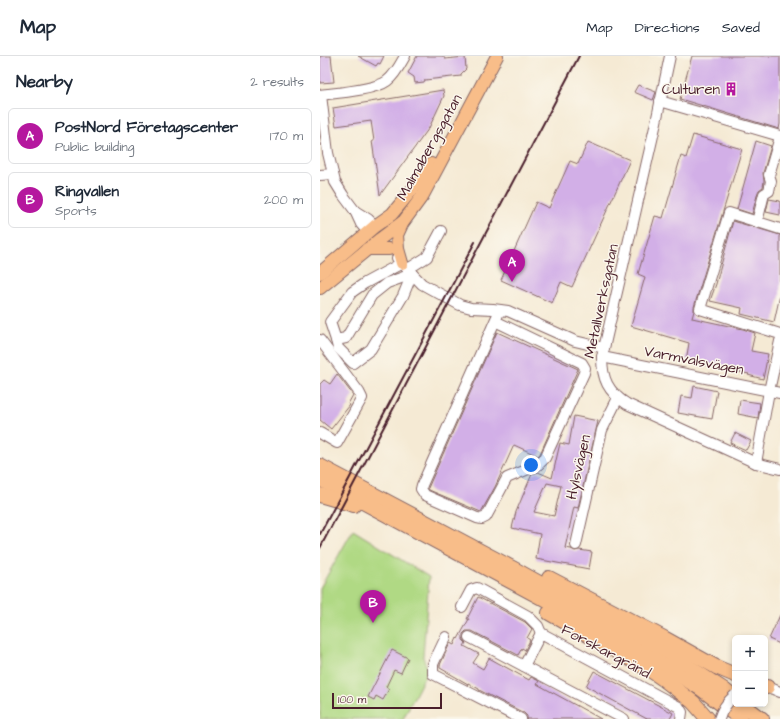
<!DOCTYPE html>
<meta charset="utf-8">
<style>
body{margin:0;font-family:"Architects Daughter",sans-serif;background:#f6f6f7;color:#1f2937}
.controls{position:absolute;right:12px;bottom:12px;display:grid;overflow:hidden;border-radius:6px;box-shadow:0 2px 6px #0003}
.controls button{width:36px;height:36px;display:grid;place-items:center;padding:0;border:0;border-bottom:1px solid #e0e1e3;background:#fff;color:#1f2937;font:20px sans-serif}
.scale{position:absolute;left:12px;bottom:10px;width:110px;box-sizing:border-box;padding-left:4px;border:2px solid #4a1f2b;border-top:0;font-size:11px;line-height:14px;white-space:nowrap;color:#4a1f2b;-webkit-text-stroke:3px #fbf7ec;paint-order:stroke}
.you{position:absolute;left:211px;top:409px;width:14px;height:14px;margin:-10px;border:3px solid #fff;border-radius:50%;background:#1a73e8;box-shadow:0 0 0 6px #1a73e833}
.badge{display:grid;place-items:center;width:26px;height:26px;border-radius:50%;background:#b5179e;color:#fff;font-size:13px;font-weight:700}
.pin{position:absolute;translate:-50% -33px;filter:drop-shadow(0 1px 2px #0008)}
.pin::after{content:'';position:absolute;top:21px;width:14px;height:12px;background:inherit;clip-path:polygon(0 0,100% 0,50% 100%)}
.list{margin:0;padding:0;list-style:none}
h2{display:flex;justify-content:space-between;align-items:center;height:52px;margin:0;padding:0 16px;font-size:17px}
h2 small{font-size:13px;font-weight:400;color:#747a83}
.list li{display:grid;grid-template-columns:26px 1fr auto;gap:12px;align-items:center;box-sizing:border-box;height:56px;margin:0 8px 8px;padding:0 8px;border:1px solid #e0e1e3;border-radius:6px}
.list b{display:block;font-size:15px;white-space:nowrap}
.list p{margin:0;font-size:13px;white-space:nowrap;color:#747a83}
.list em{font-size:13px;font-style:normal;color:#747a83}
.map{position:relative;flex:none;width:460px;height:663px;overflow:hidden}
header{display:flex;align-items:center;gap:24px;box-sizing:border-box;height:56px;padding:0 20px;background:#fff;border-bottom:1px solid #e0e1e3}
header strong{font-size:19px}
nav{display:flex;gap:22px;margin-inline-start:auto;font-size:14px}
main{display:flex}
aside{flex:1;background:#fff}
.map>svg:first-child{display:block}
.green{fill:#b0d984;stroke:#7d7c58}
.building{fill:#d2afe7;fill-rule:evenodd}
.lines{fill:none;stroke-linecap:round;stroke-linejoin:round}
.minor-casing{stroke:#866666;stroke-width:12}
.major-casing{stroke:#866666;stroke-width:14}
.highway-casing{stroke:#866666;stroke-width:16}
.minor{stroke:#fff;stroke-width:10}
.major{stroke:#f8bd89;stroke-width:12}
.highway{stroke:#f8bd89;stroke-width:14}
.rail{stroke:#4a1f2b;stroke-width:2}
.minor-bridge-casing{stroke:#866666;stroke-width:12;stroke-linecap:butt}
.minor-bridge{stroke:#fff;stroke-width:10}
.labels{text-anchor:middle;stroke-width:3;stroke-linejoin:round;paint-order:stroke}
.poi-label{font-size:15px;fill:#4a1f2b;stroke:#fbf7ec;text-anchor:end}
.street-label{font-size:15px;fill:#4a1f2b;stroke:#fbf7ec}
</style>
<header>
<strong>Map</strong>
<nav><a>Map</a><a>Directions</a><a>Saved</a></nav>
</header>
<main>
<aside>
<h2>Nearby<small>2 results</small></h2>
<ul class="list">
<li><span class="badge">A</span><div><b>PostNord Företagscenter</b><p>Public building</p></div><em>170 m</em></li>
<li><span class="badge">B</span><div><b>Ringvallen</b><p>Sports</p></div><em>200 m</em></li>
</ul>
</aside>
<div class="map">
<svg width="460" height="663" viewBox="0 0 460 663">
<rect width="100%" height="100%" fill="#fbf7ec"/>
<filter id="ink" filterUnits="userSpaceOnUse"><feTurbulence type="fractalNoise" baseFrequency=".025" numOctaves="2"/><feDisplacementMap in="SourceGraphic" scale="8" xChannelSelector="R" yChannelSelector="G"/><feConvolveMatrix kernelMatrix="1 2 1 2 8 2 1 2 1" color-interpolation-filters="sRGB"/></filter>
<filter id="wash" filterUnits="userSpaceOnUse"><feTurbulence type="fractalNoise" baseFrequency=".012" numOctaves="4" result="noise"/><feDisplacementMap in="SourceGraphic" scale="16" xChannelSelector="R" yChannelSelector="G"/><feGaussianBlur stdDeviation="0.9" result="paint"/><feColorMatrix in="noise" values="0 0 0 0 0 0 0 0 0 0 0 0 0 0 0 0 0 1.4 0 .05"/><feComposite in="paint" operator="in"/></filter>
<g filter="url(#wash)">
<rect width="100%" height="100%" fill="#f5ead4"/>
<path class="green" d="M33 474 109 521 103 601 108 614 83 663H0V532Z"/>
<g id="blocks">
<g class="building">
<path d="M0 0H11L14 26 0 27Z"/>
<path d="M38 0H64L60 8 58 7 56 10Z"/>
<path d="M97 0H123L125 3 145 1 146 13 141 18V20L105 24 104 26 95 27 94 21 88 17Z"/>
<path d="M372 0H460V68L459 73 360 43Z"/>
<path d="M318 29 336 36 333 44 314 36Z"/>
<path d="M123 34 124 40 109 72 60 139 52 85H54L51 65 16 70 13 52Z"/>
<path d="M373 79 422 93 374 251V255L372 262 423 273 435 277 431 295 448 298 443 323 428 319 429 318 366 305 369 287 311 270 325 221 318 218 335 160 343 162 361 100 366 102Z"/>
<path d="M436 85 451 90 443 117 444 125 443 131 439 134 438 136 432 158 417 153Z"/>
<path d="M268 86 310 104 252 231 241 226 232 247 181 224 216 146 229 152 250 105 258 108Z"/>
<path d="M449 143 460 145V159L446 156Z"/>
<path d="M413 165 460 179V239L454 266 421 258 422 252 390 245 396 228Z"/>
<path d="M177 276 258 313 220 398 218 400 194 389 175 431 161 456 109 434 108 432Z"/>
<path d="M17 318 33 339 28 348 30 349 11 373 0 364V328L4 324 10 328Z"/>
<path d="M374 330 397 335 392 363 358 357 361 340 372 342Z"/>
<path d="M420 344 440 347 438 362 418 358Z"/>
<path d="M254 360 278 365 258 452 254 451 245 492 251 493 255 495 259 494 272 496 269 513 216 503 220 478 192 472 196 456 212 418 218 416 232 422 240 387 249 389ZM227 427 241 430 234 460 214 456Z"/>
<path d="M415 377 431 385 426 394 410 387Z"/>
<path d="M158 541 205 566 212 573 207 582 210 584 205 594 202 592 198 599 152 575H146L143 578V584L146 587 144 590 159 598 153 607 163 613 169 602 209 624 211 621 219 625 217 628 281 663H207V660L204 657 159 634V633L148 627V628L120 612V609L130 587 134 589 137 582 138 583 149 563H147Z"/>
<path d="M460 559V588L449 583Z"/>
<path d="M72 594 88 602 81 617 74 614 66 631 69 633 63 644 56 640 54 644 48 641Z"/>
<path d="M274 615 353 657 350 663H327L266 630Z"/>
</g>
</g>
</g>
<g filter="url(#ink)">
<use href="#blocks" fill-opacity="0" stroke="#866666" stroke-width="1"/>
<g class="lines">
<g class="minor-casing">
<g id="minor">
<path d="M350 0 335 71 282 301C282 323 288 336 307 348L436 407 460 413"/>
<path d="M0 39C16 37 55 34 67 25 75 19 80 9 85 0"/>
<path d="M1 39 8 97 15 126 23 139 35 155 41 168 48 176"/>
<path d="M340 45 460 80"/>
<path d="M0 119 13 118"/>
<path d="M35 155 48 163 55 170"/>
<path d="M437 166 444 138 449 135 451 125 449 119 460 81"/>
<path d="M460 173 409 157 380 253 460 278"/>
<path d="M77 202 102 228 140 249 151 252 173 253 188 255 255 285 284 292"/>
<path d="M82 207 45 227 32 236 10 266 16 284 26 282 52 239 67 227 92 218"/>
<path d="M88 213 107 201 121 175"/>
<path d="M175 265 262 307 265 312 264 317 225 402 218 409 187 422 166 461 162 463 157 462 105 439 101 433 102 429 175 265 180 254"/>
<path d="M0 284 39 336 42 342 17 387 0 377"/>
<path d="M16 284 18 292 33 307 51 293 83 240 92 218"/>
<path d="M282 301 460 337"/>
<path d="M436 407 449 335 460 285"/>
<path d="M256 489 282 374 298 342"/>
<path d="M142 551 151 534 157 532 208 560 218 570 221 577"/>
<path d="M221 577 359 651 362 656 361 663"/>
<path d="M126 581 113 608V618L201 663"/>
<path d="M149 581 304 663"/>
<path d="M204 610 221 577"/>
<path d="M445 631 453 633 460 636"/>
</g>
</g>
<g class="major-casing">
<g id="major">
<path d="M47 193H69"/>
<path d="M82 207 78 193 77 179 83 166"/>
<path d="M0 217 55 170 72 158 96 129 111 108"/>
<path d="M0 232 60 183 84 165 103 139 177 0"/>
</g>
</g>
<g class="highway-casing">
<g id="highway">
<path d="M0 410 196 514 322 584 361 606 403 633 415 643"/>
<path d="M0 423 276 571 333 603 380 632 421 663"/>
<path d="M0 439 34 449"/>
<path d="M229 522 344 582 396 611 415 619"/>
<path d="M229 557 330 614 343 623 373 646 388 663"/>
<path d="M445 631H447"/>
<path d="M422 648 442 663"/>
</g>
</g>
<use href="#minor" class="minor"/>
<use href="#major" class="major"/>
<use href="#highway" class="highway"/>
<g class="rail">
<path d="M0 478 155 186"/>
<path d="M0 492 259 0"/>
</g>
<g class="minor-bridge-casing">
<path id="minor-bridge" d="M399 663C402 653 407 646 415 639"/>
</g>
<use href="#minor-bridge" class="minor-bridge"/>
</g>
</g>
<defs>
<g id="building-bare" transform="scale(1.08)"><path d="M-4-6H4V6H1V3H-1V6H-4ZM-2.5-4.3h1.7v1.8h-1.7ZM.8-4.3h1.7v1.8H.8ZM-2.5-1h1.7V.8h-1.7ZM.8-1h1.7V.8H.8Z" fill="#b5179e" stroke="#fbf7ec" stroke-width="2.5" paint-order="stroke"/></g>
</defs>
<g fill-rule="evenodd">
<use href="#building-bare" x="411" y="33"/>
</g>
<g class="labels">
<g class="poi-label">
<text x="400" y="38">Culturen</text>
</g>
<g class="street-label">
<text transform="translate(109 91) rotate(-61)" y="5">Malmabergsgatan</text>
<text transform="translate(281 245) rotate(-78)" y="5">Metallverksgatan</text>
<text transform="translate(374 304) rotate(11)" y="5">Varmvalsvägen</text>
<text transform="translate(258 411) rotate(-77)" y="5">Hylsvägen</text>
<text transform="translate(286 595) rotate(28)" y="5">Forskargränd</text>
</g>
</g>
</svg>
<div class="controls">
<button>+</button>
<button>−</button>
</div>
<div class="scale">100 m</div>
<div class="you"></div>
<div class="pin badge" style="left:192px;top:226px">A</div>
<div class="pin badge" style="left:53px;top:567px">B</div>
</div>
</main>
